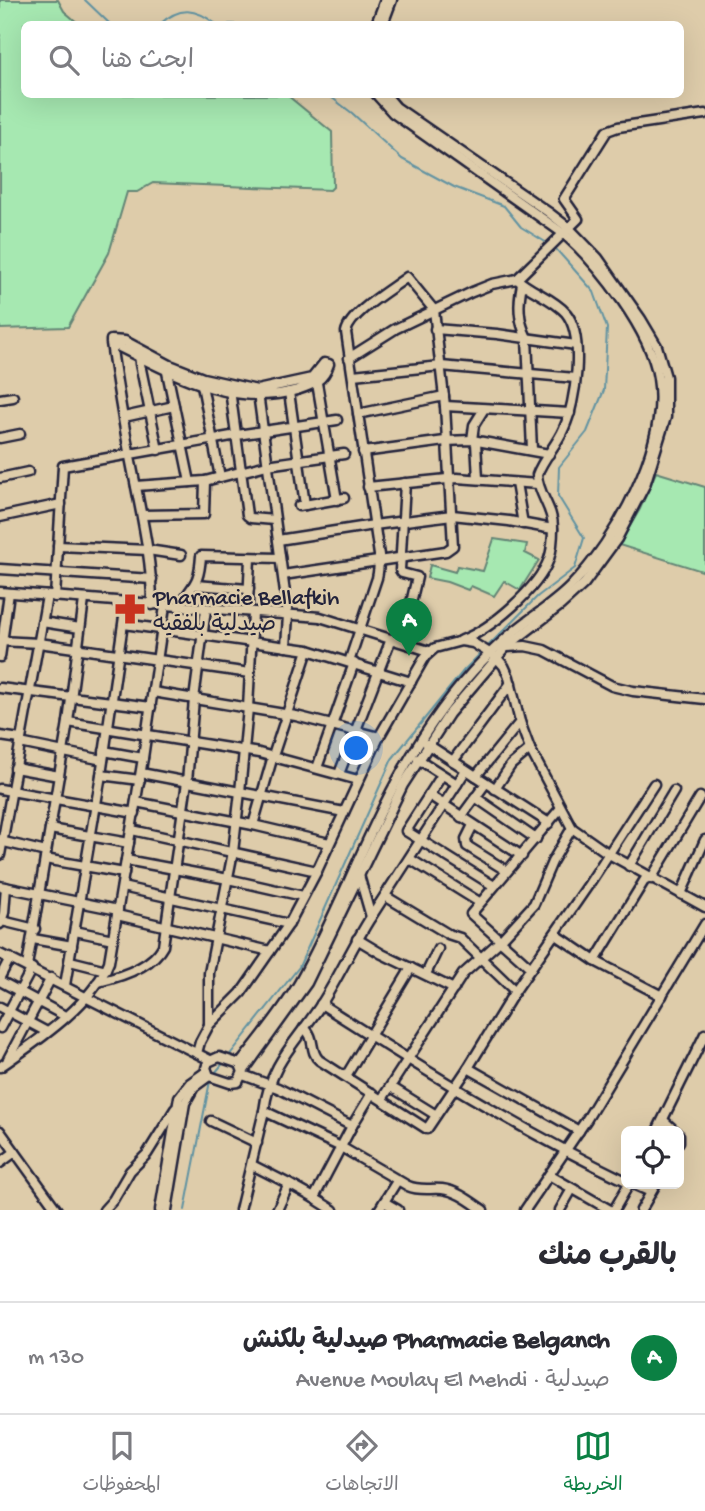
<!DOCTYPE html>
<html lang="ar">
<meta charset="utf-8">
<style>
body{margin:0;font-family:"Gochi Hand","Playpen Sans Arabic",sans-serif;background:#f7f7f7;color:#2b2b33;direction:rtl}
.controls{position:absolute;right:21px;bottom:21px;display:grid;overflow:hidden;border-radius:10px;box-shadow:0 7px 28px #0002}
.controls button{width:63px;height:63px;display:grid;place-items:center;padding:0;border:0;border-bottom:2px solid #e1e1e2;background:#fff;color:#2b2b33;font:35px sans-serif}
.you{position:absolute;left:357px;top:749px;width:24px;height:24px;margin:-18px;border:5px solid #fff;border-radius:50%;background:#1a73e8;box-shadow:0 0 0 10px #1a73e833}
.badge{display:grid;place-items:center;width:46px;height:46px;border-radius:50%;background:#0b8043;color:#fff;font-size:23px;font-weight:700}
.pin{position:absolute;translate:-50% -58px;filter:drop-shadow(0 2px 4px #0008)}
.pin::after{content:'';position:absolute;top:37px;width:24px;height:21px;background:inherit;clip-path:polygon(0 0,100% 0,50% 100%)}
.list{margin:0;padding:0;list-style:none}
h2{display:flex;justify-content:space-between;align-items:center;height:91px;margin:0;padding:0 28px;font-size:30px}
h2 small{font-size:23px;font-weight:400;color:#7c7c81}
.list li{display:grid;grid-template-columns:46px 1fr auto;gap:21px;align-items:center;box-sizing:border-box;height:112px;padding:0 28px;border-top:2px solid #e1e1e2}
.list b{display:block;font-size:26px;white-space:nowrap}
.list p{margin:0;font-size:23px;white-space:nowrap;color:#7c7c81}
.list em{font-size:23px;font-style:normal;color:#7c7c81}
.icon{flex:none;width:38px;height:38px;fill:none;stroke:currentColor;stroke-width:2;stroke-linecap:round;stroke-linejoin:round}
.map{position:relative;flex:none;width:705px;height:1210px;overflow:hidden;direction:ltr}
.search{position:absolute;background:#fff;box-shadow:0 7px 28px #0002;left:21px;right:21px;top:21px;height:77px;display:flex;align-items:center;gap:18px;box-sizing:border-box;padding:0 24px;border-radius:10px;color:#7c7c81;font-size:26px}
.sheet{height:203px;background:#fff}
nav{display:flex;justify-content:space-around;align-items:center;box-sizing:border-box;height:98px;border-top:2px solid #e1e1e2;background:#fff;font-size:19px;color:#7c7c81}
nav a{display:grid;justify-items:center;gap:4px}
nav .on{color:#0b8043}
.map>svg:first-child{display:block}
.green{fill:#a6e8b1;stroke:#648576;stroke-width:2}
.lines{fill:none;stroke-linecap:round;stroke-linejoin:round}
.stream{stroke:#6293a2;stroke-width:2}
.minor-casing{stroke:#22223b;stroke-width:13}
.minor{stroke:#deccaa;stroke-width:8}
.labels{text-anchor:middle;stroke-width:5;stroke-linejoin:round;paint-order:stroke}
.poi-label{font-size:23px;fill:#22223b;stroke:#deccaa;text-anchor:start}
</style>
<div class="map">
<svg width="705" height="1210" viewBox="0 0 705 1210">
<rect width="100%" height="100%" fill="#deccaa"/>
<filter id="ink" filterUnits="userSpaceOnUse"><feTurbulence type="fractalNoise" baseFrequency=".0143" numOctaves="2"/><feDisplacementMap in="SourceGraphic" scale="14" xChannelSelector="R" yChannelSelector="G"/><feConvolveMatrix kernelMatrix="1 2 1 2 8 2 1 2 1" color-interpolation-filters="sRGB"/></filter>
<g filter="url(#ink)">
<g class="green">
<path d="M0 0H58L64 11 79 24H24V94L287 95 332 132 333 187 330 190 153 183 137 192H127L109 253 68 327 0 329Z"/>
<path d="M656 472 705 487V572L619 545 640 509Z"/>
<path d="M494 539 527 544 525 553 539 560 520 590 504 581 494 596 471 586 468 590 447 582 427 578 430 565 455 572 457 566 483 571Z"/>
</g>
<g class="lines">
<g class="stream">
<path d="M85 0 110 24"/>
<path d="M160 24C180 6 195 8 216 24"/>
<path d="M229 24H234"/>
<path d="M327 94 352 113 402 159 454 187 504 206 521 227 547 243"/>
<path d="M488 646 538 596 575 568 584 538 558 496 559 467 587 432 604 390 607 328 594 292 555 248"/>
<path d="M228 1057 299 967 392 759 464 670 481 653"/>
<path d="M215 1073 225 1061"/>
<path d="M185 1210 210 1081"/>
</g>
<g class="minor-casing">
<g id="minor">
<path d="M376 24 385 0"/>
<path d="M383 24 392 0"/>
<path d="M517 279 578 219 564 199 607 131 618 127 705 114"/>
<path d="M522 284C518 304 518 320 527 338L532 450"/>
<path d="M435 329 497 334 576 345"/>
<path d="M111 343C169 371 230 409 297 390 313 385 324 380 329 364L324 363 312 378 257 390 203 378 170 365 125 341 111 340V343C118 391 126 439 136 487 144 527 152 565 152 605"/>
<path d="M139 352 140 364 158 450"/>
<path d="M349 358 395 329 472 292 492 284 517 279C531 292 553 298 566 313 585 336 576 403 564 428 557 445 543 458 537 475 538 494 553 508 553 527 553 537 552 550 549 559 538 589 491 629 462 640"/>
<path d="M167 372 190 482"/>
<path d="M353 375 441 366 575 378"/>
<path d="M317 383 337 500"/>
<path d="M202 385 220 477"/>
<path d="M230 390 247 515 251 518 274 520"/>
<path d="M289 392 305 505"/>
<path d="M258 393 288 615 286 647"/>
<path d="M0 399 13 397"/>
<path d="M445 406 570 413"/>
<path d="M358 414 444 396"/>
<path d="M124 417 174 406"/>
<path d="M0 438 20 434"/>
<path d="M472 440 474 425 484 409"/>
<path d="M476 442 478 479"/>
<path d="M363 452 445 441 472 440 549 454"/>
<path d="M0 478 28 472"/>
<path d="M516 483 523 524"/>
<path d="M136 486 205 481 267 465 344 454"/>
<path d="M368 487 457 478 538 484"/>
<path d="M299 506 344 498"/>
<path d="M142 515 204 514 205 481"/>
<path d="M0 517 61 504"/>
<path d="M278 540 374 525 452 515 509 521 553 529"/>
<path d="M58 546 148 550 181 555"/>
<path d="M0 569 152 579"/>
<path d="M283 575 446 551 453 546 445 406 434 310 407 277C390 290 350 313 346 332L379 555C379 563 379 570 377 578L349 662"/>
<path d="M195 585 249 589"/>
<path d="M0 592 320 617 429 651"/>
<path d="M55 597 63 466 237 435 337 420"/>
<path d="M248 604 250 558"/>
<path d="M179 607C193 583 199 586 201 556L280 558"/>
<path d="M42 622 80 628"/>
<path d="M124 624 308 650 411 682"/>
<path d="M0 641 39 643 250 673"/>
<path d="M402 642 417 577 402 573 400 570 405 483"/>
<path d="M507 647 525 646 544 650 612 686 633 691 705 699"/>
<path d="M0 657 9 593"/>
<path d="M0 688 151 707"/>
<path d="M153 692 296 716 379 737"/>
<path d="M68 722 259 753 358 780"/>
<path d="M0 736 20 739"/>
<path d="M20 743 103 760"/>
<path d="M427 744 476 776 520 722"/>
<path d="M104 751 143 758"/>
<path d="M418 759 457 784"/>
<path d="M453 761 511 683"/>
<path d="M15 768 59 776"/>
<path d="M317 768 354 663"/>
<path d="M141 773 344 812"/>
<path d="M339 774 391 639"/>
<path d="M101 775 140 780"/>
<path d="M442 775 406 831 494 886"/>
<path d="M476 776 549 823"/>
<path d="M0 789 135 813"/>
<path d="M495 789 511 765 530 749"/>
<path d="M429 795 522 856"/>
<path d="M475 797 536 839"/>
<path d="M136 802 253 825 329 843"/>
<path d="M461 817 486 783"/>
<path d="M253 825 273 756 308 650"/>
<path d="M473 825 466 839 467 846 507 871"/>
<path d="M50 829 129 843"/>
<path d="M132 830 317 871"/>
<path d="M0 841 46 852"/>
<path d="M0 855 47 596"/>
<path d="M45 859 124 873"/>
<path d="M410 859 479 902"/>
<path d="M126 860 228 879 303 896"/>
<path d="M629 866 674 791"/>
<path d="M651 879 700 797"/>
<path d="M0 886 118 910"/>
<path d="M122 887 289 924"/>
<path d="M681 894 705 840"/>
<path d="M385 896 448 934 460 938 515 991"/>
<path d="M117 915 270 951"/>
<path d="M371 917 466 770"/>
<path d="M2 921 35 929"/>
<path d="M0 924 4 913 6 887"/>
<path d="M75 931 113 939"/>
<path d="M555 934 595 961 662 996"/>
<path d="M33 939 72 946"/>
<path d="M357 939 382 954 454 989"/>
<path d="M0 954 210 1060"/>
<path d="M70 961 106 970"/>
<path d="M595 961 647 876"/>
<path d="M27 966 68 722 84 600"/>
<path d="M531 968 471 914 560 809"/>
<path d="M426 974 438 949"/>
<path d="M0 977 10 958"/>
<path d="M0 981 65 1016"/>
<path d="M98 982C120 977 152 967 163 946L187 782 194 699 206 609"/>
<path d="M65 985 101 775 126 603"/>
<path d="M321 1004C421 1068 520 1130 626 1181"/>
<path d="M0 1007 47 1032"/>
<path d="M209 1025V973L233 852 240 792 248 708 253 613"/>
<path d="M0 1028 32 968"/>
<path d="M304 1028C316 1037 309 1051 319 1060L427 1129 468 1068 515 991 589 884 654 784"/>
<path d="M197 1053 200 1042 209 1025 241 993 289 924 317 871 379 737 425 657 435 648 461 641 473 643 496 657 504 666 509 677 520 722 530 749 572 828 609 854 705 907"/>
<path d="M219 1057 240 1064 243 1072 238 1082 230 1083 209 1076 206 1068 208 1062Z"/>
<path d="M8 1059 51 978"/>
<path d="M240 1064C260 1038 282 1012 299 983 344 903 372 814 423 737 445 703 474 667 504 640 525 621 550 607 570 587 616 541 669 445 658 378 651 331 599 265 564 234L393 113 376 94"/>
<path d="M0 1067C37 1041 92 1005 109 962L143 758 165 606"/>
<path d="M468 1068 579 1131"/>
<path d="M243 1072 307 983 403 785 449 714 506 647 561 605 584 584 617 539 645 485 666 417V377L657 346 641 319 598 258 570 229 548 212 396 107 385 94"/>
<path d="M243 1075 278 1088 352 1126 314 1198 289 1184 277 1210"/>
<path d="M346 1076 411 968"/>
<path d="M391 1087 436 1115"/>
<path d="M382 1099 463 974 500 941 534 904 552 862 572 828"/>
<path d="M264 1111C270 1062 297 1042 322 1003 340 975 353 945 371 917L359 875"/>
<path d="M663 1120 675 1131"/>
<path d="M211 1121 257 1143"/>
<path d="M352 1126 372 1093"/>
<path d="M0 1131 57 1210"/>
<path d="M657 1131 705 1034"/>
<path d="M679 1135V1142"/>
<path d="M0 1163 15 1152"/>
<path d="M252 1165 289 1184"/>
<path d="M549 1175 610 1210"/>
<path d="M633 1184 651 1192"/>
<path d="M314 1198 333 1210"/>
<path d="M384 1202 398 1210"/>
<path d="M104 1210 113 1200 130 1171 147 1154 175 1109"/>
<path d="M160 1210 179 1097 190 1083 207 1071"/>
<path d="M167 1210 185 1103 194 1087 209 1076"/>
<path d="M240 1210 264 1111 341 1147 408 1186C419 1191 430 1188 442 1189 458 1191 471 1202 483 1210"/>
<path d="M379 1210 397 1181"/>
<path d="M525 1210 587 1119 705 924"/>
<path d="M560 1210 572 1189"/>
<path d="M614 1210 629 1184"/>
<path d="M641 1210 656 1184"/>
</g>
</g>
<use href="#minor" class="minor"/>
</g>
</g>
<defs>
<g id="pharmacy-bare" transform="scale(2.415)"><path d="M-2-6h4v4h4v4h-4v4h-4v-4h-4v-4h4Z" fill="#c8321e" stroke="#deccaa" stroke-width="2.5" paint-order="stroke"/></g>
</defs>
<g fill-rule="evenodd">
<use href="#pharmacy-bare" x="130" y="609"/>
</g>
<g class="labels">
<g class="poi-label">
<text x="153" y="604">Pharmacie Bellafkih<tspan x="153" dy="26">صيدلية بلفقيه</tspan></text>
</g>
</g>
</svg>
<div class="controls">
<button><svg class="icon" aria-label="locate" viewBox="0 0 24 24"><circle cx="12" cy="12" r="6"/><path d="M12 2v4M12 18v4M2 12h4M18 12h4"/></svg></button>
</div>
<div class="you"></div>
<div class="pin badge" style="left:409px;top:656px">A</div>
<div class="search"><svg class="icon" aria-label="search" viewBox="0 0 24 24"><circle cx="10" cy="10" r="6"/><path d="M15 15l6 6"/></svg>ابحث هنا</div>
</div>
<section class="sheet">
<h2>بالقرب منك<small></small></h2>
<ul class="list">
<li><span class="badge">A</span><div><b>Pharmacie Belganch صيدلية بلكنش</b><p>صيدلية · Avenue Moulay El Mehdi</p></div><em>130 m</em></li>
</ul>
</section>
<nav>
<a class="on"><svg class="icon" aria-label="map" viewBox="0 0 24 24"><path d="M3 6l6-2 6 2 6-2v14l-6 2-6-2-6 2zM9 4v14M15 6v14"/></svg>الخريطة</a>
<a><svg class="icon" aria-label="directions" viewBox="0 0 24 24"><path d="M12 3l9 9-9 9-9-9zM9 14v-3h6M13 9l2 2-2 2"/></svg>الاتجاهات</a>
<a><svg class="icon" aria-label="saved" viewBox="0 0 24 24"><path d="M7 4h10v16l-5-4-5 4z"/></svg>المحفوظات</a>
</nav>
